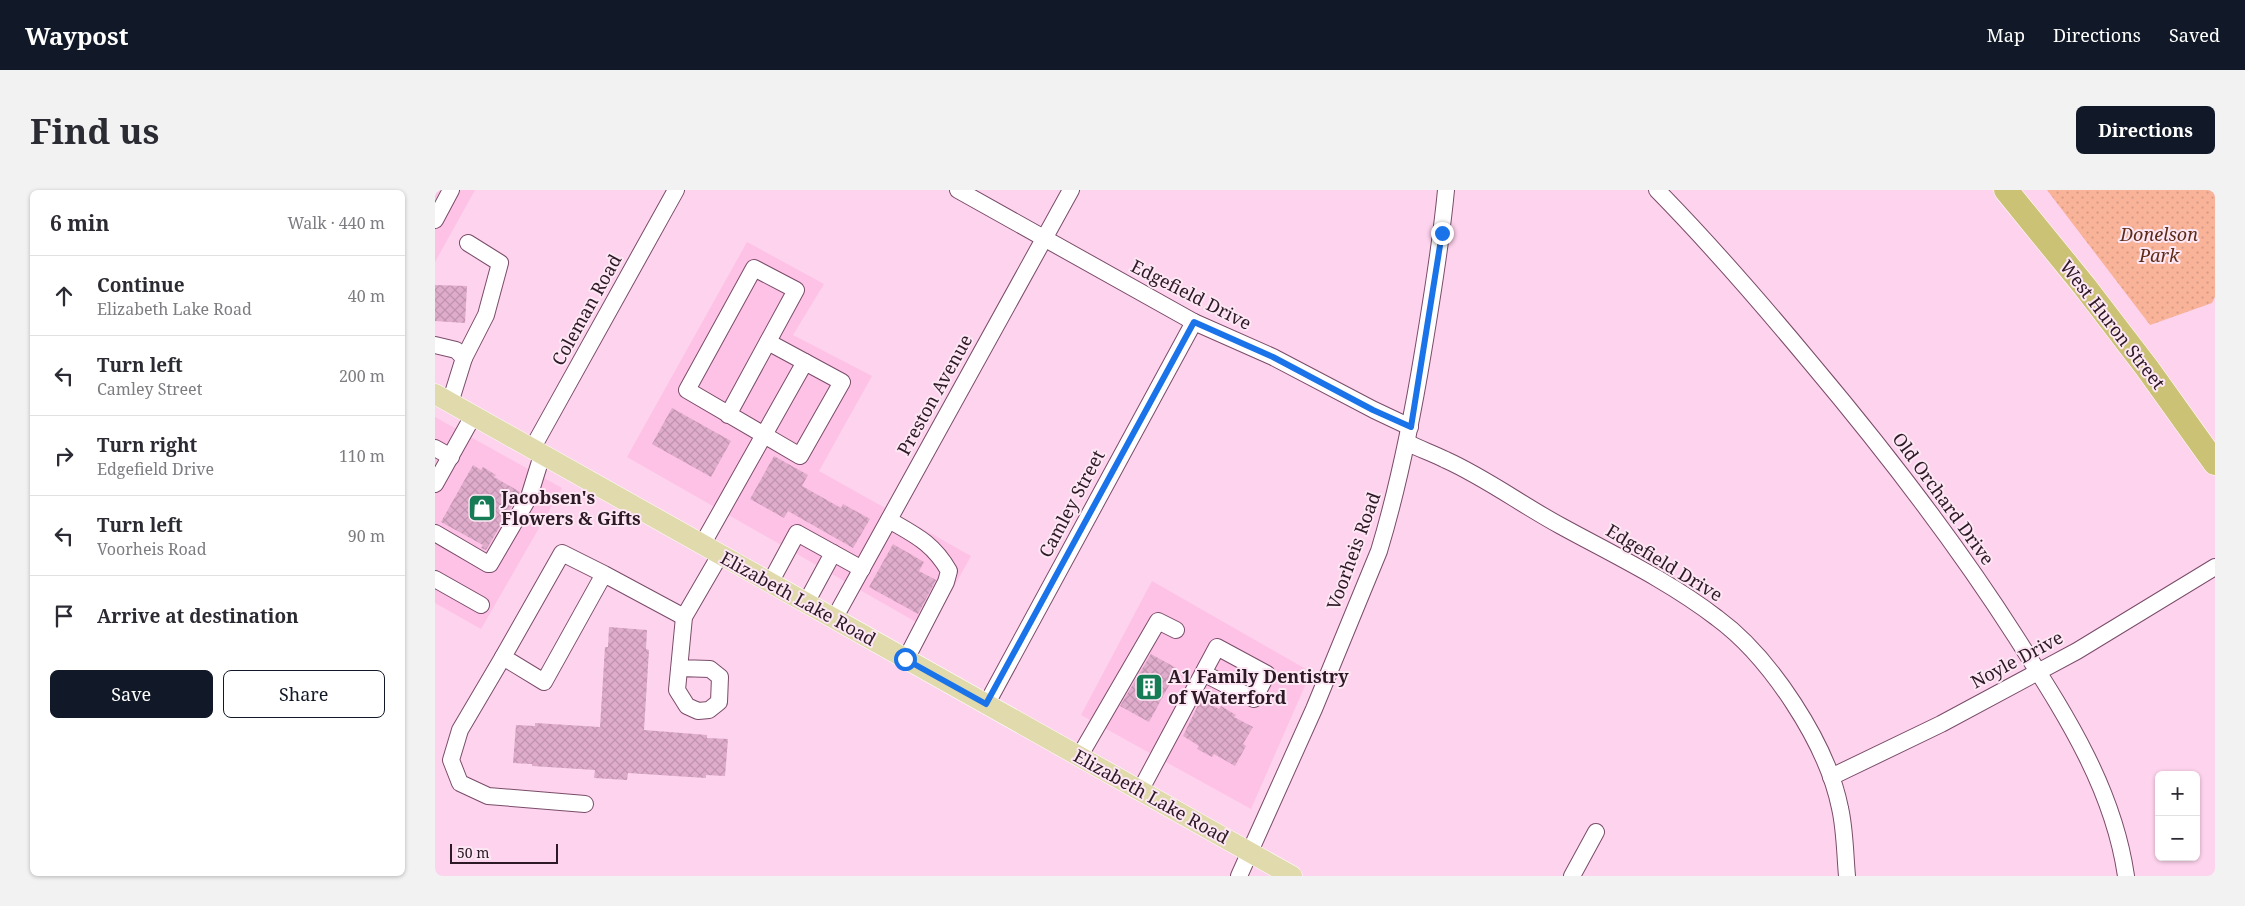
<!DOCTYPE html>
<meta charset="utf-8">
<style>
body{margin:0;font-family:"Noto Serif",serif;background:#f2f2f3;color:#2b2b33}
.controls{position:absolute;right:15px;bottom:15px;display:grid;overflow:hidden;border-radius:8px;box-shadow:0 1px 4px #0004}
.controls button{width:45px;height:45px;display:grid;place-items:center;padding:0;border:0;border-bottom:1px solid #e1e1e2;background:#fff;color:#2b2b33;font:25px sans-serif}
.scale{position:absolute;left:15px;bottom:12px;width:108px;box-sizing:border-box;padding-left:5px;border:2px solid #2c1925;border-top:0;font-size:14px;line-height:18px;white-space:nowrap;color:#2c1925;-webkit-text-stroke:4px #fde7f4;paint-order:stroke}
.stop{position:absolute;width:15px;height:15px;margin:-11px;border:4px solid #1a73e8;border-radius:50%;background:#fff}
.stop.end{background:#1a73e8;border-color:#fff;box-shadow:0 1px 5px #0008}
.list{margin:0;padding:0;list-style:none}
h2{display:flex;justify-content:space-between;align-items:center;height:65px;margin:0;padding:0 20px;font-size:21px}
h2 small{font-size:16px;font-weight:400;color:#7c7c81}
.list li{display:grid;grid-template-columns:32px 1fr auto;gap:15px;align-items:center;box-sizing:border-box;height:80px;padding:0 20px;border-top:1px solid #e1e1e2}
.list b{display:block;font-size:19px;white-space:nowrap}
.list p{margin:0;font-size:16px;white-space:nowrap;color:#7c7c81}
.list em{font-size:16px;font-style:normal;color:#7c7c81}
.actions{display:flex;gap:10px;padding:15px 20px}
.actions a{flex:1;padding:11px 0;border:1px solid #111827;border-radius:8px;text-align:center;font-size:18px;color:#111827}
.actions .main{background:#111827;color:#fff}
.icon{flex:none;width:28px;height:28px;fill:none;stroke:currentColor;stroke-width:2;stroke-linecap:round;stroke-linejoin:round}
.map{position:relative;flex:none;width:1780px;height:686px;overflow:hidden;border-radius:8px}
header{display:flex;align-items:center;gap:30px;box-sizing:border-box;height:70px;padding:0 25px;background:#111827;color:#fff}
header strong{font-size:24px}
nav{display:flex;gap:28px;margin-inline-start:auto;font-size:18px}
.intro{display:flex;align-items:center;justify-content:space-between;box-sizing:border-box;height:120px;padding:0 30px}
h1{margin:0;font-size:35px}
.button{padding:12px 22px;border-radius:8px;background:#111827;color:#fff;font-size:18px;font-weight:700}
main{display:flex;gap:30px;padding:0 30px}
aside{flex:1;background:#fff;border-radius:8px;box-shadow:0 1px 4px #0004}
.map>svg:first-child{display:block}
.built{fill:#fec2e7}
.grass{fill:url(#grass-dots)}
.building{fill:url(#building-cross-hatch)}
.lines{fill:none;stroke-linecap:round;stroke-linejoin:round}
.minor-casing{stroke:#794c69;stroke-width:18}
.major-casing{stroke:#fff;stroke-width:21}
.highway-casing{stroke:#fff;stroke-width:25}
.minor{stroke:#fff;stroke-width:16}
.major{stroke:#e0daad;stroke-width:20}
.highway{stroke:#ccc276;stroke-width:24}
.route{stroke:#1a73e8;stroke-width:6}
.labels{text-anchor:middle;stroke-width:4;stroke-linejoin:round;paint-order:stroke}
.park-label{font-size:18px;font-style:italic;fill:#5d2b18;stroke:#fde7f4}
.street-label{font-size:18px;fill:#2c1925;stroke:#fde7f4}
.poi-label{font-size:18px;font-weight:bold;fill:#2c1925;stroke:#fde7f4;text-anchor:start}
</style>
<header>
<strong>Waypost</strong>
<nav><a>Map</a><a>Directions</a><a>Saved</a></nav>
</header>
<div class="intro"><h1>Find us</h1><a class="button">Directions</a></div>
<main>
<aside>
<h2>6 min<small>Walk · 440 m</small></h2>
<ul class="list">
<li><svg class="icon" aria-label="ahead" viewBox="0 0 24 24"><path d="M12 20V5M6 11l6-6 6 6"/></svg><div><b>Continue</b><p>Elizabeth Lake Road</p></div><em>40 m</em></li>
<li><svg class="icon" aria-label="left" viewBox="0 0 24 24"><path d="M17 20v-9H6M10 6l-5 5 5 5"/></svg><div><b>Turn left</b><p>Camley Street</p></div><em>200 m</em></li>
<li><svg class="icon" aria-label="right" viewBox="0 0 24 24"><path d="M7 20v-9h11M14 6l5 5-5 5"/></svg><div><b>Turn right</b><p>Edgefield Drive</p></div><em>110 m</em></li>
<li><svg class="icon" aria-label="left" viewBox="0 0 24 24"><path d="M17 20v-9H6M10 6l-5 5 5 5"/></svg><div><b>Turn left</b><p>Voorheis Road</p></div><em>90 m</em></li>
<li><svg class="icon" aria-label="arrive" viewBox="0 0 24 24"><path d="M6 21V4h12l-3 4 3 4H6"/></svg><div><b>Arrive at destination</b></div></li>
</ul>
<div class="actions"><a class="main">Save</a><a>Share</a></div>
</aside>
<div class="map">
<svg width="1780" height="686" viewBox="0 0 1780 686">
<defs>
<pattern id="grass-dots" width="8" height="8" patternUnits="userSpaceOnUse" patternTransform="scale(1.25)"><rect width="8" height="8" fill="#f8b399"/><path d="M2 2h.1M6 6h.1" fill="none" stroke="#d59984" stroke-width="1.8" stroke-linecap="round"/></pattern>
<pattern id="building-cross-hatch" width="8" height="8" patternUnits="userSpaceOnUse" patternTransform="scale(1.25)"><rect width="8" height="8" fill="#e0accc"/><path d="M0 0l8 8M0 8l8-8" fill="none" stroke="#c093af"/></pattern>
</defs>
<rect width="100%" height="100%" fill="#fed3ed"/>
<g class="built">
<path d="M0 0H40L0 72Z"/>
<path d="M312 52 389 94 358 145 437 186 384 281 536 366 495 440 192 267Z"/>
<path d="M0 227 127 298 46 439 0 413Z"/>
<path d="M717 391 876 482 816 619 646 525Z"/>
</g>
<path class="grass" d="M1612 0H1780V107L1777 113 1715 135Z"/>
<g class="building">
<path d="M0 95 32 96 30 133 0 131Z"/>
<path d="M237 218 296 251 276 287 217 254Z"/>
<path d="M339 266 373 285 367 296 406 318 408 314 435 329 418 358 353 321 349 328 315 309Z"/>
<path d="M38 275 46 280 48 277 61 285 59 287 85 302 51 360 46 358 48 355 6 332Z"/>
<path d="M458 354 489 372 484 381 501 390 483 424 434 397Z"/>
<path d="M174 437 212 440 211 459 214 460 209 540 272 545V548L293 549 290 586 271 585V588L193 583 192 590 159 588 160 580 97 576V574L78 573 81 535 100 536V533L165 537 170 457H173Z"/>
<path d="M716 464 743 479 714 532 685 516Z"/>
<path d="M766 509 784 519 786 516 801 525 799 527 818 537 808 554 811 556 800 576 779 564 777 567 762 559 764 556 748 546Z"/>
</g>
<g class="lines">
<g class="minor-casing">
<g id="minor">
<path d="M523 0 759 132 838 167 939 220 975 237"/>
<path d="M1222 0C1276 55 1327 114 1376 173 1450 261 1519 350 1581 447 1628 521 1678 596 1691 686"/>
<path d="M0 30 16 0"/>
<path d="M333 152 370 172"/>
<path d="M0 155 21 160 29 168 15 213"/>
<path d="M29 168 51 125 65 73 33 53"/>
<path d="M973 253C985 259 999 264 1011 270 1051 288 1087 315 1126 336 1179 365 1234 391 1282 428 1335 467 1392 553 1405 618 1410 640 1410 664 1412 686"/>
<path d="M0 258 16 267"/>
<path d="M97 259 241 0"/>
<path d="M0 294 38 226"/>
<path d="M454 330C480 345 498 353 514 381L511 392 471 469"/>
<path d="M0 343 53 374H55L94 307 107 265"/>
<path d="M267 355 370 172 407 192 365 266 252 200 319 78 361 100 293 225"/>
<path d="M169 384 127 363 68 467 109 492 169 384 249 427"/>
<path d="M0 389 46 415"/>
<path d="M335 393 362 343 427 379"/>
<path d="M371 413 398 363"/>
<path d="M399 429 636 0"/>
<path d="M68 467 25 540 16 570 25 593 53 606 150 614"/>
<path d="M244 478 275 479 285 487 284 512 274 520 263 521 252 516 242 500 249 427 285 365"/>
<path d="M551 515 759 132"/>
<path d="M644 567 723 431 741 440"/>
<path d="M1396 587 1506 534 1642 461 1780 377"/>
<path d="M705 601 782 457 832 484 819 509 768 483"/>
<path d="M804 686 879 519 944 361C964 295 977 229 988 162 997 108 1006 54 1011 0"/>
<path d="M1137 686 1161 642"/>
</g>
</g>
<g class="major-casing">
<path id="major" d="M0 204 857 686"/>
</g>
<g class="highway-casing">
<path id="highway" d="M1571 0 1650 97 1712 178 1780 273"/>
</g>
<use href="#minor" class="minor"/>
<use href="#major" class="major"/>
<use href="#highway" class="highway"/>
</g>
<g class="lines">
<path class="route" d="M470 469 551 514 759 132 838 167 938 220 976 237 1007 43"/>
</g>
<defs>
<g id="shop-square" transform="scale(1.4375)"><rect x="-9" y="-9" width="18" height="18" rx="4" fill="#157c55" stroke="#fde7f4"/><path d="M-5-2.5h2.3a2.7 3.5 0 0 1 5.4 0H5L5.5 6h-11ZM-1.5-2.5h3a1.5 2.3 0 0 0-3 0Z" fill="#fff"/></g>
<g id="building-square" transform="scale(1.4375)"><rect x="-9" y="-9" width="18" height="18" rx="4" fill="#157c55" stroke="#fde7f4"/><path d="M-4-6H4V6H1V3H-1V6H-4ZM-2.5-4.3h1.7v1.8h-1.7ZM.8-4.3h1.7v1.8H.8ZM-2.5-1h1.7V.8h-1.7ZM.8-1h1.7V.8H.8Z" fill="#fff"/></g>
</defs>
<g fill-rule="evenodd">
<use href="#shop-square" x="47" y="318"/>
<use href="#building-square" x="714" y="497"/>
</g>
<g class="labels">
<g class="park-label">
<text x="1724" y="51">Donelson<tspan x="1724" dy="21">Park</tspan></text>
</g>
<g class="street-label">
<text transform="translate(756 105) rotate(27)" y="6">Edgefield Drive</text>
<text transform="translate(152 120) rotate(-61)" y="6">Coleman Road</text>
<text transform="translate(1677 135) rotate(52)" y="6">West Huron Street</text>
<text transform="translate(500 205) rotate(-61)" y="6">Preston Avenue</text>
<text transform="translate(1508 309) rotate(54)" y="6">Old Orchard Drive</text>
<text transform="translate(637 314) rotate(-62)" y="6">Camley Street</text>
<text transform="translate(919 361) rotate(-70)" y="6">Voorheis Road</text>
<text transform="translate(1229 373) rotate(31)" y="6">Edgefield Drive</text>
<text transform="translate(363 409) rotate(29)" y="6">Elizabeth Lake Road</text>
<text transform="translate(1582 470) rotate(-28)" y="6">Noyle Drive</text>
<text transform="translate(716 607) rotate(29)" y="6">Elizabeth Lake Road</text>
</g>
<g class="poi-label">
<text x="66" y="314">Jacobsen's<tspan x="66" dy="21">Flowers &amp; Gifts</tspan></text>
<text x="733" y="493">A1 Family Dentistry<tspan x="733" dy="21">of Waterford</tspan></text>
</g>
</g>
</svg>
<div class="controls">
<button>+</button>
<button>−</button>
</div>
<div class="scale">50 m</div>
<div class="stop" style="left:470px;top:469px"></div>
<div class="stop end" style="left:1007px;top:43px"></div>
</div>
</main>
